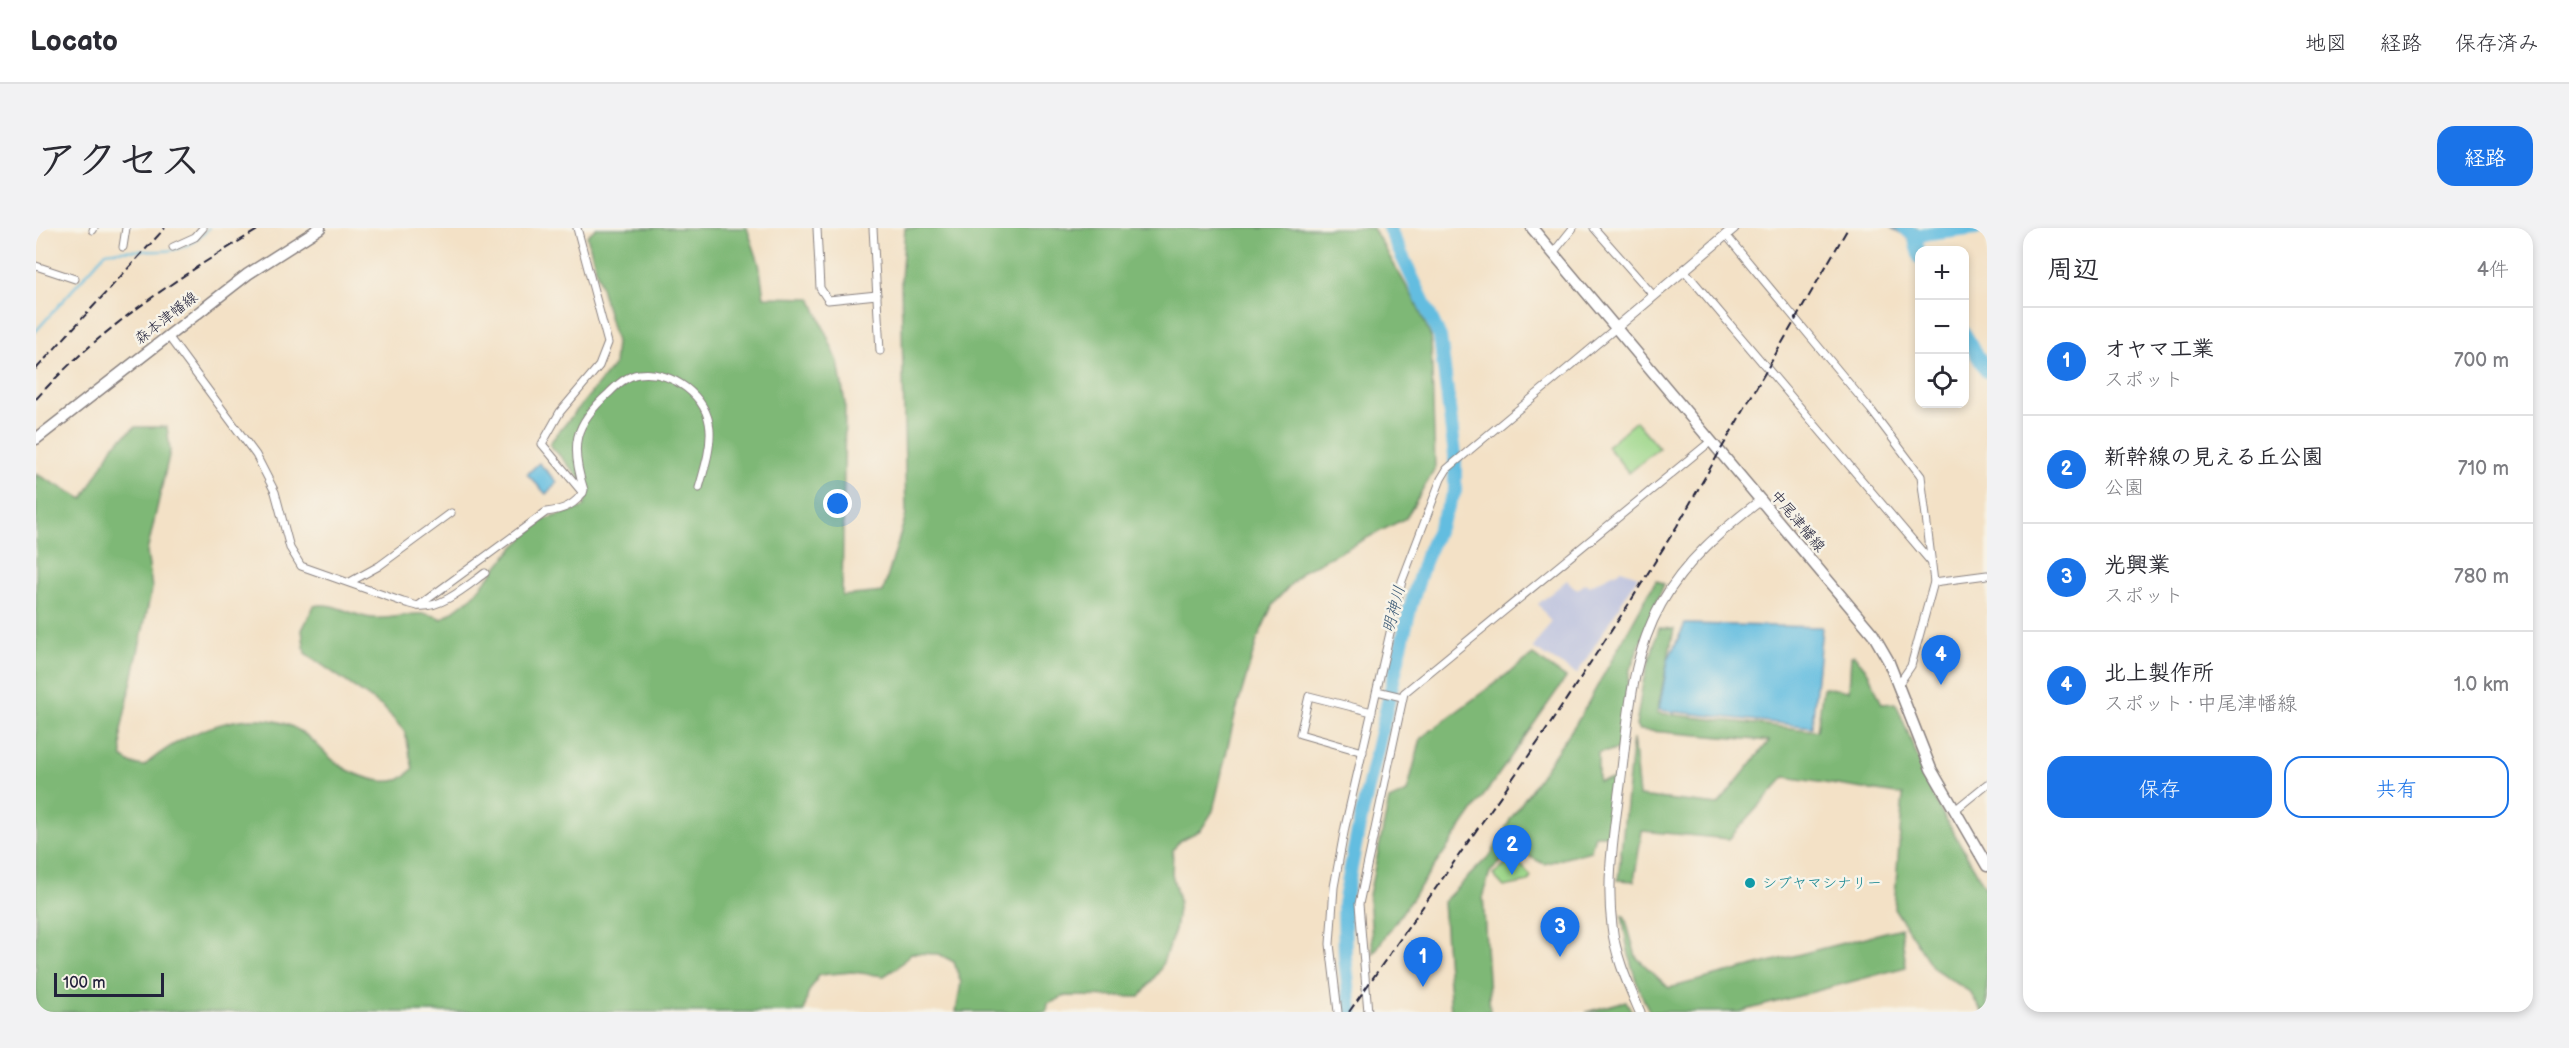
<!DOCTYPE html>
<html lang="ja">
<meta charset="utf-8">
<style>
body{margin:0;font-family:"Balsamiq Sans","Klee One",sans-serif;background:#f2f2f3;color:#2b2b33}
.controls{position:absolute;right:18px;top:18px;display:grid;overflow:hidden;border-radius:12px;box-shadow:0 3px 9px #0003}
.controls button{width:54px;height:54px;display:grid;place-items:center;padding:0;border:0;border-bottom:2px solid #e1e1e2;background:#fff;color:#2b2b33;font:30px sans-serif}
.scale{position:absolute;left:18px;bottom:15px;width:110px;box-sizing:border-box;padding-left:6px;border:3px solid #22223b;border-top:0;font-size:16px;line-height:21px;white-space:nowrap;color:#22223b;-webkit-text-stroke:4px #f7f3e8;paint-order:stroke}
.you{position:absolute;left:802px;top:276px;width:21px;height:21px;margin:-15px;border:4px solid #fff;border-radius:50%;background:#1a73e8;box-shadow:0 0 0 9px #1a73e833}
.badge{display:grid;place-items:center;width:39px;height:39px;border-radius:50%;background:#1a73e8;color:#fff;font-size:20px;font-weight:700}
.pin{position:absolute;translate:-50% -50px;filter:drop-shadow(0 2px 3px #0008)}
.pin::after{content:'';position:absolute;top:32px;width:21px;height:18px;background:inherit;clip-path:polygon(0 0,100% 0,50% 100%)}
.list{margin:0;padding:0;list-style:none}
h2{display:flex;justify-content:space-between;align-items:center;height:78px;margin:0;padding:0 24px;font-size:26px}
h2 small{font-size:20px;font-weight:400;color:#7c7c81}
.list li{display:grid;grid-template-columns:39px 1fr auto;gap:18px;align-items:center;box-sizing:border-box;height:108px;padding:0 24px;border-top:2px solid #e1e1e2}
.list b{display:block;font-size:22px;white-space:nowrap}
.list p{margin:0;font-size:20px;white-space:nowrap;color:#7c7c81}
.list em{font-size:20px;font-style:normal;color:#7c7c81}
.actions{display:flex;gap:12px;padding:18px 24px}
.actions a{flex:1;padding:14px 0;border:2px solid #1a73e8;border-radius:18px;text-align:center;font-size:21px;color:#1a73e8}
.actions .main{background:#1a73e8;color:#fff}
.icon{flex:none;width:33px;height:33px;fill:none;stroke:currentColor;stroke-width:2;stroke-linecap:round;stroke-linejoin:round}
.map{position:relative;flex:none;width:1951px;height:784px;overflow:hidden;border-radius:18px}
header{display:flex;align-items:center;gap:36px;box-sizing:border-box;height:84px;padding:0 30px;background:#fff;border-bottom:2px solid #e1e1e2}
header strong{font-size:28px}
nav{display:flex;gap:33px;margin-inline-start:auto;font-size:21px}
.intro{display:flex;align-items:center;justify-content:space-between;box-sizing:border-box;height:144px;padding:0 36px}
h1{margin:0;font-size:42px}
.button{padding:15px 27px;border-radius:18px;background:#1a73e8;color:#fff;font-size:21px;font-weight:700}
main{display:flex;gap:36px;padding:0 36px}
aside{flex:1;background:#fff;border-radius:18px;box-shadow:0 3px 9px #0003}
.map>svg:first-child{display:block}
.industrial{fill:#bec3de}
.green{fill:#9dd78a;stroke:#607c62;stroke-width:1.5}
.forest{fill:#7eb876;stroke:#506d58;stroke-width:1.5}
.water{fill:#63bde0;stroke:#42708e;stroke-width:1.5}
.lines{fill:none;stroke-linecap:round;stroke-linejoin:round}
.stream{stroke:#63bde0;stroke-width:2}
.river{stroke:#63bde0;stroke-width:14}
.minor-casing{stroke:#8a8280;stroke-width:9}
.tertiary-casing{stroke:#8a8280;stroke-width:11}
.secondary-casing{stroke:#8a8280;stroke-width:13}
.minor{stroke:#fff;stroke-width:7}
.tertiary{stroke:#fff;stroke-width:9}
.secondary{stroke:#fff;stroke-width:10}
.rail{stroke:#22223b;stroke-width:2;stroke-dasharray:9 4.5;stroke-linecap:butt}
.culture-dot{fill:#0f9aa8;stroke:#f7f3e8;stroke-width:2}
.labels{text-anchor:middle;stroke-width:5;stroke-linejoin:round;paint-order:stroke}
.street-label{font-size:15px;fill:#22223b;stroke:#f7f3e8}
.culture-label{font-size:15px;fill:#0d838f;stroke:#f7f3e8;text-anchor:start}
.water-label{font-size:16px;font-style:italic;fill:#395875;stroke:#f7f3e8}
</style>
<header>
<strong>Locato</strong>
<nav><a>地図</a><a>経路</a><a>保存済み</a></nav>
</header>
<div class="intro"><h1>アクセス</h1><a class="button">経路</a></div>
<main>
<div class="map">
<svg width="1951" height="784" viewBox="0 0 1951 784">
<rect width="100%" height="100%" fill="#f7f3e8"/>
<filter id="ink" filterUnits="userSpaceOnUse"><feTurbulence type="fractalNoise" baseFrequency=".0167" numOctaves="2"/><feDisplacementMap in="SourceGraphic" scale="12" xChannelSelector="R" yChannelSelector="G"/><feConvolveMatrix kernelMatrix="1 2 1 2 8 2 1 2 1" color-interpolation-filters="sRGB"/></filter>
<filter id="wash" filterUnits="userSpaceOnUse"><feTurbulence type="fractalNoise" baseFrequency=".008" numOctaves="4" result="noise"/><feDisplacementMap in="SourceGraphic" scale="24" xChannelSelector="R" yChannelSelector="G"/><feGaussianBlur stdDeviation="1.35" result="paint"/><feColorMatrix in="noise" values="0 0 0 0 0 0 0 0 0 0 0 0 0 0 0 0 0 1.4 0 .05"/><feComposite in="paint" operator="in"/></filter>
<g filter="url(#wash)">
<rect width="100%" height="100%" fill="#f3e1c6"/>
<path class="industrial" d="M1585 342 1602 348 1541 446 1497 420 1515 394 1502 376 1531 352 1541 362 1550 355 1553 358Z"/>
<g class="green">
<path d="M1600 193 1623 220 1593 245 1571 218Z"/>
<path d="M1483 635 1495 648 1492 654 1468 659 1457 647 1471 636Z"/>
</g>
<g class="forest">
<path d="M560 0H711L723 35 728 69 775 70 802 134 809 175 806 368 847 364 870 287 865 51 869 0H1337L1378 71 1395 109 1399 241 1370 290 1267 343 1237 376 1221 412 1199 487 1177 583 1165 602 1143 613 1137 622 1136 646 1143 673 1139 702 1124 742 1104 769 1029 768 1012 776 1011 784H920L925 755 918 734 903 726 875 725 862 739 848 748 816 744 783 747 772 765 768 784H6L0 781V246L47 271 78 217 99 199H131L134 223 111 324 116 360 85 502 86 529 96 536 108 538C146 504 219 472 267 505 281 514 291 530 305 538 319 547 345 557 362 552 367 551 373 544 377 541L369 504 348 480 269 425 266 402 278 378C298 373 317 389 337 390 363 392 382 379 406 391L437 368 478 319 507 292 548 279 553 260 513 216 578 137 580 114 551 8Z"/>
<path d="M1620 352 1628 356 1594 441 1582 522 1562 525V553L1579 551 1573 607H1559L1555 623 1508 636 1479 621 1454 644 1447 666 1454 784H1415L1407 674 1456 625 1474 592 1543 491Z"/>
<path d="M1623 400 1638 401 1621 485 1781 503 1787 459 1813 463 1815 428 1818 427 1832 444 1846 476 1860 475 1898 571 1951 662V784H1946L1934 764 1897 740 1858 680 1867 567 1749 549 1693 611 1606 603 1598 653 1582 652 1597 510 1603 568 1682 577 1733 513 1603 502 1600 498 1607 454Z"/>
<path d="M1497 427 1530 450 1337 726 1333 667 1353 572 1371 564 1385 510Z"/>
<path d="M1586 687 1589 689 1600 729 1633 760 1865 700 1870 739 1703 784H1614C1597 754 1591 721 1586 687Z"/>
<path d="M1590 773 1596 784H1550Z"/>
</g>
<g class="water">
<path d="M1855 0H1880L1900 6 1881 13 1879 19 1867 6Z"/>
<path d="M503 235 521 254 510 266 491 246Z"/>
<path d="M1649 396 1786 399 1776 499 1623 482 1632 432Z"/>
</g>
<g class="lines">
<path class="stream" d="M0 103 70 24C111 17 140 37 173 0"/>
<g class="river">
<path d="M1869 0 1878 8 1940 0"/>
<path d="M1878 8 1884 30"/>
<path d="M1928 105 1951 144"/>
<path d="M1315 784 1309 729 1308 676 1322 603 1374 380 1389 331 1419 263V227L1404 109 1353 0"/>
</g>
</g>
</g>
<g filter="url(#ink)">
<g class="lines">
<g class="minor-casing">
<g id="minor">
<path d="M541 0 572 115 563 138 524 184 506 216 547 265"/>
<path d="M781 0 784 60 792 72 841 67"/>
<path d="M837 0 844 123"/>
<path d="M1558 0 1618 68"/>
<path d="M57 2 58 0"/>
<path d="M1690 7 1835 182 1885 248 1898 354 1875 438 1862 457"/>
<path d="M87 19 90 0"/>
<path d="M137 19 159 9 167 0"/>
<path d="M1517 25 1537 0"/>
<path d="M0 38 39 51"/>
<path d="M1648 42 1895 334"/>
<path d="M132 108 220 227 239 264 254 320 265 338 367 374 382 378 510 284C527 282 540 277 548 262 534 218 537 197 573 165 581 157 590 148 603 146 636 142 672 168 674 202 675 221 668 242 663 260"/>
<path d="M314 354 343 338 415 285"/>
<path d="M1898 354 1951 347"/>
<path d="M382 378C405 381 431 358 449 345"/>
<path d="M1341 463 1366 469"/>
<path d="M1327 524 1264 506 1273 468 1336 484"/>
<path d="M1919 582 1951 556"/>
<path d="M1302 784 1294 716 1298 659 1309 599 1366 353 1405 251 1411 241 1580 100"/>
<path d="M1332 784 1323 676 1368 465 1674 214"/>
</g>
</g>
<g class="tertiary-casing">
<g id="tertiary">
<path d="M1580 100 1698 0"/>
<path d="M1604 784C1592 756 1579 728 1576 698 1570 651 1578 604 1584 557 1592 496 1594 431 1625 376 1649 333 1686 302 1725 272"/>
</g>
</g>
<g class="secondary-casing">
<g id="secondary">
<path d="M1496 0 1837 406 1852 432 1895 541 1951 638"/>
<path d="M0 211 212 46 284 0"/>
</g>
</g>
<use href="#minor" class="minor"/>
<use href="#tertiary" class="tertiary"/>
<use href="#secondary" class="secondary"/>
<g class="rail">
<path d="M0 141 129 0"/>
<path d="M0 171C65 99 142 49 225 0"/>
<path d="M1313 784 1505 510 1596 371 1641 298 1812 0"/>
</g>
</g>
</g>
<circle class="culture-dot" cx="1714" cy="655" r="6"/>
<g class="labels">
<g class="street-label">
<text transform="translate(130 90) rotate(-38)" y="5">森本津幡線</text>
<text transform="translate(1762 293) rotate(50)" y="5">中尾津幡線</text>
</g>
<g class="culture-label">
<text x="1726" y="660">シブヤマシナリー</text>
</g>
<g class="water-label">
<text transform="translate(1357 381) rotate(-75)" y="6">明神川</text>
</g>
</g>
</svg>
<div class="controls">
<button>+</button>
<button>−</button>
<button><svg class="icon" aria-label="locate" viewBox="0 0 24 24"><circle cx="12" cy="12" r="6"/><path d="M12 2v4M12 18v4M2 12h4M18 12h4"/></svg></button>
</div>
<div class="scale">100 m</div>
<div class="you"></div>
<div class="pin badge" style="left:1387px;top:759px">1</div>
<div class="pin badge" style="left:1476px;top:647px">2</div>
<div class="pin badge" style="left:1524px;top:729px">3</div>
<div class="pin badge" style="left:1905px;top:457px">4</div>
</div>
<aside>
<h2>周辺<small>4件</small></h2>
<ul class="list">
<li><span class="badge">1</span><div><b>オヤマ工業</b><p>スポット</p></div><em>700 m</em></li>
<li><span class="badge">2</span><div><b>新幹線の見える丘公園</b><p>公園</p></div><em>710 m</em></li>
<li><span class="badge">3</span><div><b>光興業</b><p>スポット</p></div><em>780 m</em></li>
<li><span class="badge">4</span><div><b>北上製作所</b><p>スポット · 中尾津幡線</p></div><em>1.0 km</em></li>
</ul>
<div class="actions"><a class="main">保存</a><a>共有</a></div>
</aside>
</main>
